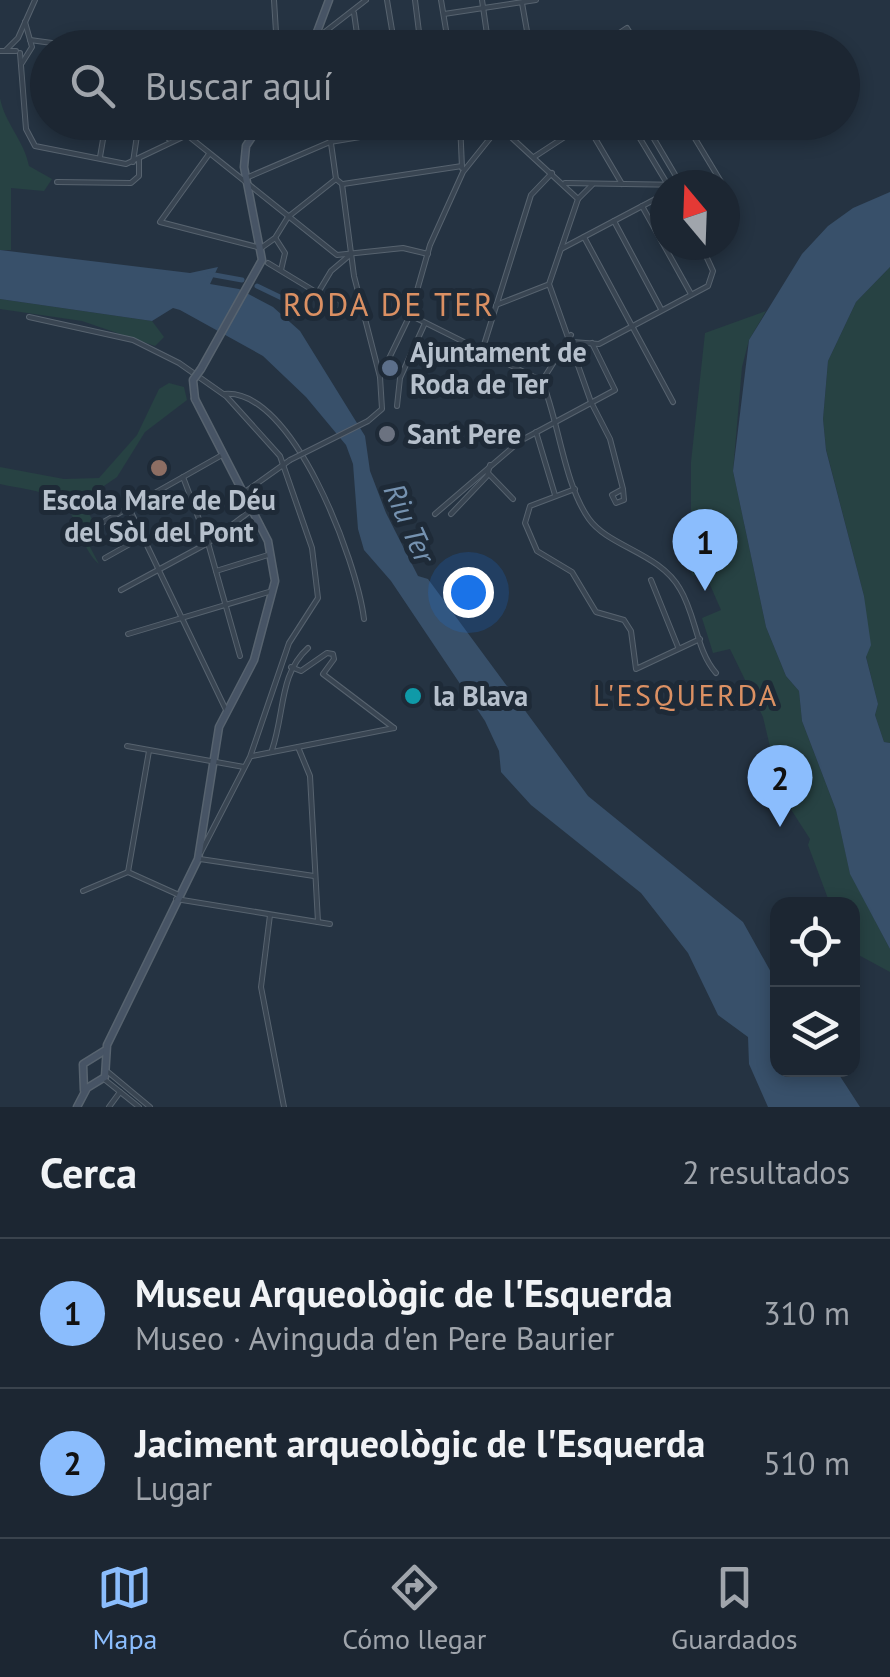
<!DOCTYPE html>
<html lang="es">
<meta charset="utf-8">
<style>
body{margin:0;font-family:"PT Sans",sans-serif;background:#29323e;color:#f1f3f6}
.controls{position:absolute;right:30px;bottom:30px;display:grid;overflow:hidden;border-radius:20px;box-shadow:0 5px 15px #0003}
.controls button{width:90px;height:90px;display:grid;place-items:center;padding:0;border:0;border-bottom:2px solid #3a434d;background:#1c2632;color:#f1f3f6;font:50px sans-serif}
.compass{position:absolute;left:650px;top:170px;width:90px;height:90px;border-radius:50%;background:#1c2632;box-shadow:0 5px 15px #0003;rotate:341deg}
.you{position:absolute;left:468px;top:592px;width:35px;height:35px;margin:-25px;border:8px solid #fff;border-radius:50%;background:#1a73e8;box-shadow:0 0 0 15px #1a73e833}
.badge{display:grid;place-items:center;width:65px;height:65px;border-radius:50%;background:#8bbdfd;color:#111;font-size:32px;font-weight:700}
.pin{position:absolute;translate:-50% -82px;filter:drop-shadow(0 2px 5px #0008)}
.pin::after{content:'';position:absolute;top:52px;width:35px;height:30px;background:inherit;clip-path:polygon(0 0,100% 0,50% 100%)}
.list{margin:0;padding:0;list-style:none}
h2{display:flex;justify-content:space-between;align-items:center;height:130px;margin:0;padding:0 40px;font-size:42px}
h2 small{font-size:32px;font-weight:400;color:#a0a5ac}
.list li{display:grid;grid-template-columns:65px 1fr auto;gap:30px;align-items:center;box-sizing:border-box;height:150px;padding:0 40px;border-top:2px solid #3a434d}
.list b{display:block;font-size:38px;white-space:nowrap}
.list p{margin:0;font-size:32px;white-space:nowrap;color:#a0a5ac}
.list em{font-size:32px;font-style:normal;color:#a0a5ac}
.icon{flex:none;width:55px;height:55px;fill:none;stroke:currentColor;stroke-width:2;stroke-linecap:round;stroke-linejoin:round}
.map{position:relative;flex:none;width:890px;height:1107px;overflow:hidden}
.search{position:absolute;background:#1c2632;box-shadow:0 5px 15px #0003;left:30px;right:30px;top:30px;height:110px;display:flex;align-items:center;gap:25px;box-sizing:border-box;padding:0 35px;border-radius:55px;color:#a0a5ac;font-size:38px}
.sheet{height:430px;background:#1c2632}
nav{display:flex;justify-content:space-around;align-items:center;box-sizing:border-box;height:140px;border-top:2px solid #3a434d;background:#1c2632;font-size:28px;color:#a0a5ac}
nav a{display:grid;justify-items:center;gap:5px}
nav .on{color:#8bbdfd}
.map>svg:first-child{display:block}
.green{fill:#274243}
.water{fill:#38506a}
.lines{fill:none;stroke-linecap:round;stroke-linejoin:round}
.canal{stroke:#38506a;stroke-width:5}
.street-casing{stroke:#57636f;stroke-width:6}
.secondary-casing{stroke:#57636f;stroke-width:9}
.street{stroke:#394552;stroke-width:4}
.secondary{stroke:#475465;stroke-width:6}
.street-bridge-casing{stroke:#57636f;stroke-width:6;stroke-linecap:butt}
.secondary-bridge-casing{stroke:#57636f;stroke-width:9;stroke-linecap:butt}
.street-bridge{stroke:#394552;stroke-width:4}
.secondary-bridge{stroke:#475465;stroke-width:6}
.service-dot{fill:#5c6f8a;stroke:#1e2a37;stroke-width:4}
.worship-dot{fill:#6b7280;stroke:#1e2a37;stroke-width:4}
.education-dot{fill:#8d6e63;stroke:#1e2a37;stroke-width:4}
.culture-dot{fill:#0f9aa8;stroke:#1e2a37;stroke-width:4}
.labels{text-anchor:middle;stroke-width:10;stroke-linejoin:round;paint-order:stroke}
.poi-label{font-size:28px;font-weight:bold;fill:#b6c0cc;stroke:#1e2a37;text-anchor:start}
.water-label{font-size:30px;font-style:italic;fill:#7592b0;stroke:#1e2a37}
.neighbourhood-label{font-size:30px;letter-spacing:2.5px;fill:#db9063;stroke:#1e2a37}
.quarter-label{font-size:32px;letter-spacing:2.5px;fill:#db9063;stroke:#1e2a37}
</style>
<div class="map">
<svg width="890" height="1107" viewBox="0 0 890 1107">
<rect width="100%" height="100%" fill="#253342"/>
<g class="green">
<path d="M0 98C5 124 24 140 29 166L52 179 44 191 11 188V250H0Z"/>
<path d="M890 267V743L884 742 875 715 878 704 866 656 864 596 826 449 823 419 828 361 856 302Z"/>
<path d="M0 299 152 321 164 337 155 346 82 321 0 309Z"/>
<path d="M766 311 749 340 742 367 733 471 766 627 786 676 799 691 802 721 836 810 850 873 890 949V972L853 952 852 904H830L808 845 810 839 781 794 763 717 730 649 713 653 702 618 721 610 704 571 693 576 681 553 691 536V462L705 333Z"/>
<path d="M169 383 184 387 187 400 145 432 117 477 82 501 93 521 81 530 99 564C78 546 79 510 55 498 40 490 17 488 0 484V467L64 479 99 478 137 435 159 389Z"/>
</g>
<g class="water">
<path d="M890 192V267L856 302 828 361 823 419 826 450 864 596 871 645 866 657 878 704 875 715 884 742 890 743V949L850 874 836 810 802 721 799 691 786 676 766 627 733 471 749 340 802 254 828 226 853 208Z"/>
<path d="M0 250 190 273 218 267 210 284 239 289 273 307 300 331 365 436 370 471 386 513 418 576 428 579 588 796 743 922 777 983 778 1070H836L860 1107H768L749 1064 748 1037 718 1015 688 953 641 893 531 805 501 772 499 751 485 721 391 581 364 550 358 529 353 464 346 445 306 397 263 356 180 310 173 308 152 321 0 299Z"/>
</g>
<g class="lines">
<g class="canal">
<path d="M209 274 242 280"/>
<path d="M257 286 284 299"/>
</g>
<g class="street-casing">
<g id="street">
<path d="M274 0 277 48"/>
<path d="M387 0 395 48"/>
<path d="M415 0 421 48"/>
<path d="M441 0 449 48"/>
<path d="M482 0 489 48"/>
<path d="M522 3 530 48"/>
<path d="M354 13 359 48"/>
<path d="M444 14 536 0"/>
<path d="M30 40 89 48"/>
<path d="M318 48 317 38 366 0"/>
<path d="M597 48 627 28 639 48"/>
<path d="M6 50 18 38 35 0"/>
<path d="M0 51H16"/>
<path d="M20 53 26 129 35 146 126 164 187 135"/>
<path d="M22 63 32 47 25 22"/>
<path d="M328 122 336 179 342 184 354 276 380 377 382 409 368 421"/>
<path d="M369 122 371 135"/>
<path d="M460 122 462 168"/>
<path d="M470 122 500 127"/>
<path d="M630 122 668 185"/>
<path d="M644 122 680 183"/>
<path d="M685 122 723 185"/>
<path d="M171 127 187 135 337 255 403 248 428 254"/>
<path d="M500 127 578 199 549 284 591 402 610 439 623 489 612 495 616 503 624 500 623 489"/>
<path d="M187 135 190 122"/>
<path d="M169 139 171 122"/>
<path d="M209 154 160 222 261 248 275 238 288 217 336 179"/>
<path d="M100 157 106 122"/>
<path d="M534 157 586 123 622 184"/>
<path d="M133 162 139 122"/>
<path d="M246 178 330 142 450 122"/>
<path d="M57 182 131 183 139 176V160"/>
<path d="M565 183 685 185"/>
<path d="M343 184 462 166"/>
<path d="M578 199 592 185"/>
<path d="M642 206 691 294"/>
<path d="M614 221 661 309"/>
<path d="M584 237 673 402"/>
<path d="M276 239 285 253 281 270"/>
<path d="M561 249 665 194"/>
<path d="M268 263 339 306 361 307"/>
<path d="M319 291 331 271 351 254"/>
<path d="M496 305 547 285"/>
<path d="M410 315 542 381C559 422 564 484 589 519 609 547 660 553 680 589 696 615 696 650 716 673"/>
<path d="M29 317 133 340 179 363 226 396 280 456 312 548 318 598 289 643 250 757 201 852"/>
<path d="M572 342 599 344 708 286 713 271 701 245"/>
<path d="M482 351 531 195 552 173"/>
<path d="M380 377 410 315 430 245 463 172 503 122"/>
<path d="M542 381 571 335"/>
<path d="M224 394C293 387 357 562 364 619"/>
<path d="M397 406 400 378 425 323"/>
<path d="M536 432 555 495"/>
<path d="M488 473 513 499"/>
<path d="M183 477 208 543 240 656"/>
<path d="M575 489 530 506 525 523 537 551 572 572 596 612 624 620 631 631 636 669 700 639"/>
<path d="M245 492 290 460"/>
<path d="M129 508 227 712"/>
<path d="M435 514 520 441 615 390 592 343"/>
<path d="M451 514 487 476 490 465"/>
<path d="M91 529 222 455"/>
<path d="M105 558 144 536"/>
<path d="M216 571 268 555"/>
<path d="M651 580 678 647"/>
<path d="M121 590 208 543 253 509"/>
<path d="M128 634 272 591"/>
<path d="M291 667 301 671 327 653 333 654 334 659 323 674 394 728"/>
<path d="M127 746 244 767"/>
<path d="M298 747 310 776 318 922"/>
<path d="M272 750C285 712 279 674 308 648"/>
<path d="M149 751 128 872 179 895"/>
<path d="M252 756 394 728"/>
<path d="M200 859 314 876"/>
<path d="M83 891 128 872"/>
<path d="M176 899 330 924"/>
<path d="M270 915 261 987 284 1107"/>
<path d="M108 1072 150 1107"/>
<path d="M104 1079 139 1107"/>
<path d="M109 1107 120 1092"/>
</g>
</g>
<g class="secondary-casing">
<g id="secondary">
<path d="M311 48 329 0"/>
<path d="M201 369 262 260 244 167 246 146 262 122"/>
<path d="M84 1090 83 1064 104 1051"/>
<path d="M77 1107 87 1088 105 1077 107 1045 198 859 219 727 254 660 275 581 268 541 195 399"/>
</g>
</g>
<use href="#street" class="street"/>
<use href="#secondary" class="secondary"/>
<g class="street-bridge-casing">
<path id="street-bridge" d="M290 460 368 421"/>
</g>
<g class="secondary-bridge-casing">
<path id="secondary-bridge" d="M195 399 193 380 201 369"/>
</g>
<use href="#street-bridge" class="street-bridge"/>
<use href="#secondary-bridge" class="secondary-bridge"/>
</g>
<circle class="service-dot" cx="390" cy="368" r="10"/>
<circle class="worship-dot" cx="387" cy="434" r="10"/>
<circle class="education-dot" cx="159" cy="468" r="10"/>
<circle class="culture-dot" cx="413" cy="696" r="10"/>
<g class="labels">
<g class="poi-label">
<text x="410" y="362">Ajuntament de<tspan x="410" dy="32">Roda de Ter</tspan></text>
<text x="407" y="444">Sant Pere</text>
<text x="159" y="510" text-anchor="middle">Escola Mare de Déu<tspan x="159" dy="32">del Sòl del Pont</tspan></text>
<text x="433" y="706">la Blava</text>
</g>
<g class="water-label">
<text transform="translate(409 523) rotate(66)" y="10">Riu Ter</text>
</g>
<g class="neighbourhood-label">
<text x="686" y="706">L'ESQUERDA</text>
</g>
<g class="quarter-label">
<text x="389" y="316">RODA DE TER</text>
</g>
</g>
</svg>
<div class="controls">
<button><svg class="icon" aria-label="locate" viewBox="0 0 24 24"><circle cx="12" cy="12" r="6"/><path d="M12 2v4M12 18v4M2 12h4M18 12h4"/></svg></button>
<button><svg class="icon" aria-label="layers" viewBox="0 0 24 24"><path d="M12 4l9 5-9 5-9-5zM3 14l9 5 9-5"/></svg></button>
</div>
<svg class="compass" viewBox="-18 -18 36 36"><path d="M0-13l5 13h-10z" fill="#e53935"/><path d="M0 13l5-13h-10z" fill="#a0a5ac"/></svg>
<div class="you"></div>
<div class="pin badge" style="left:705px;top:591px">1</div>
<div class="pin badge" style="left:780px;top:827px">2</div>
<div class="search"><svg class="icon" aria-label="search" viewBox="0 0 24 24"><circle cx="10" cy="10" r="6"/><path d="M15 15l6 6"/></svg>Buscar aquí</div>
</div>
<section class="sheet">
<h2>Cerca<small>2 resultados</small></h2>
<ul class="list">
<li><span class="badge">1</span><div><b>Museu Arqueològic de l'Esquerda</b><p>Museo · Avinguda d'en Pere Baurier</p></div><em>310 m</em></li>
<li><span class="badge">2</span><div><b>Jaciment arqueològic de l'Esquerda</b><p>Lugar</p></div><em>510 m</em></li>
</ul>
</section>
<nav>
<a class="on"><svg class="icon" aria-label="map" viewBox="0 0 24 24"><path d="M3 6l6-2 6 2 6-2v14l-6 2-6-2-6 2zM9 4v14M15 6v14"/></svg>Mapa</a>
<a><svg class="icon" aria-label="directions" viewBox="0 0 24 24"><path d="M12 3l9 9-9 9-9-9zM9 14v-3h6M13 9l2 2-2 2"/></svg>Cómo llegar</a>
<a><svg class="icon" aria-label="saved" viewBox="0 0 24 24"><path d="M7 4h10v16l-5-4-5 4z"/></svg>Guardados</a>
</nav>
